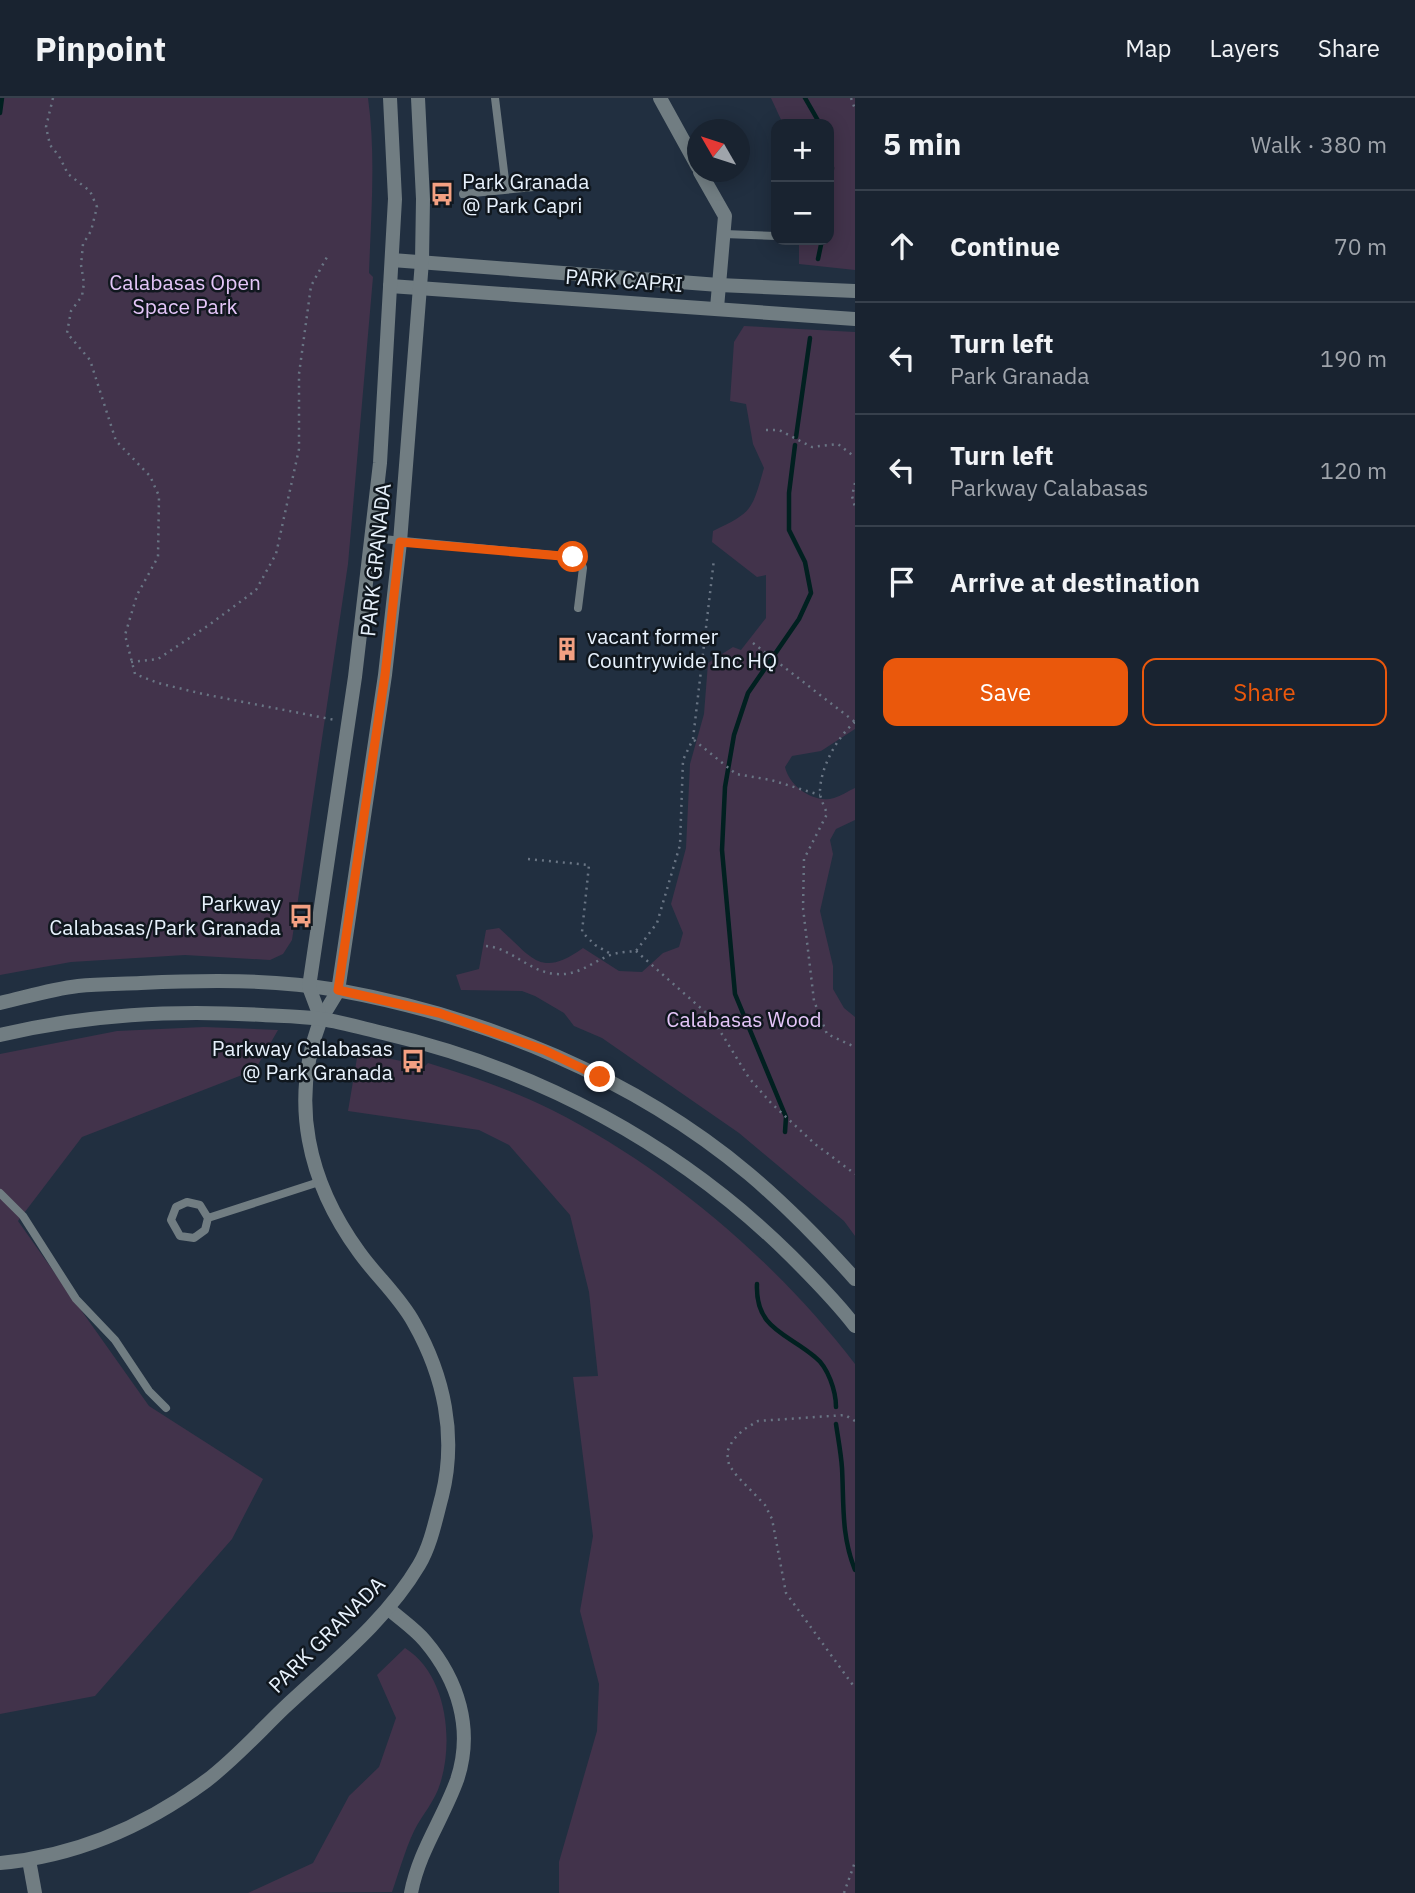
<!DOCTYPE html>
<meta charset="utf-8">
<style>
body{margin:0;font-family:"IBM Plex Sans",sans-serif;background:#222b38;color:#f1f3f6}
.controls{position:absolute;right:21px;top:21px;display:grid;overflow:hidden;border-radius:14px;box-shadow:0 4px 18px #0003}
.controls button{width:63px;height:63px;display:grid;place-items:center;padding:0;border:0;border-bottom:2px solid #37404c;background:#192330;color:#f1f3f6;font:35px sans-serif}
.compass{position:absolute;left:687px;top:21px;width:63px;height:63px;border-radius:50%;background:#192330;box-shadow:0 4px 18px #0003;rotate:309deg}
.stop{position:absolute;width:21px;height:21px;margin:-16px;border:5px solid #ea580c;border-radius:50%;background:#fff}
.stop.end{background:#ea580c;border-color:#fff;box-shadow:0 2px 7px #0008}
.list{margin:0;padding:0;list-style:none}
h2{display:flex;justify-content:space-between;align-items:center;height:91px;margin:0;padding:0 28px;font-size:30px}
h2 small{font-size:23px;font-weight:400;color:#9fa4ab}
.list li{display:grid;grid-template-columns:46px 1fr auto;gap:21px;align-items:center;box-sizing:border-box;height:112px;padding:0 28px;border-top:2px solid #37404c}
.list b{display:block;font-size:26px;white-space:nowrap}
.list p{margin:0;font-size:23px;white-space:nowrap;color:#9fa4ab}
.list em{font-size:23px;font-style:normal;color:#9fa4ab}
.actions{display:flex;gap:14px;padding:21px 28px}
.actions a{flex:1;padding:16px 0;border:2px solid #ea580c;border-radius:14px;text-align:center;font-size:24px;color:#ea580c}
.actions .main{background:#ea580c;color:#fff}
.icon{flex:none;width:38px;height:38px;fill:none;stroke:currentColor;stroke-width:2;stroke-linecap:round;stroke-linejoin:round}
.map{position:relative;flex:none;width:855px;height:1795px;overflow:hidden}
header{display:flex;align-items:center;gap:42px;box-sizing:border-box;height:98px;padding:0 35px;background:#192330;border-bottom:2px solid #37404c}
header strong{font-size:33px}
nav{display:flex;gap:38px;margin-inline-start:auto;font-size:24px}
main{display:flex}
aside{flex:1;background:#192330}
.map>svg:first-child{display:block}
.green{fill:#42334b}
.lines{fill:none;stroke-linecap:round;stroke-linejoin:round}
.stream{stroke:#012020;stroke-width:4.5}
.path{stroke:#697584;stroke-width:2.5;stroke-dasharray:2 5;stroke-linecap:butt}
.service{stroke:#717d82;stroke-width:8}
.minor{stroke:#717d82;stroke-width:14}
.tertiary{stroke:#717d82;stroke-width:14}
.route{stroke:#ea580c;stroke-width:9}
.labels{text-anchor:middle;stroke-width:5;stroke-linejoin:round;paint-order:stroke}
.poi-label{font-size:21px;fill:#e8f2fd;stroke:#10171e;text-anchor:start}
.street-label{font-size:21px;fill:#e8f2fd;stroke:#10171e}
.park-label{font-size:21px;fill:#e5c6f9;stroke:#10171e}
</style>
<header>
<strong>Pinpoint</strong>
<nav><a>Map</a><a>Layers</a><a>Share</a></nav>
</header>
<main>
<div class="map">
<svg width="855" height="1795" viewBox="0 0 855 1795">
<rect width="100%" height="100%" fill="#212f40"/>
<g class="green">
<path d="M0 0H368C376 57 371 117 369 175L373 179 348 466 292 842 283 856 270 862 185 857 71 864 0 877Z"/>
<path d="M771 0H855V172L799 166V142H829V26H783Z"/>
<path d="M744 228 855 234V631L821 653 792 658 785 669C789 688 814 706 834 700 841 698 848 693 855 690V722L836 731 830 742 833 756 820 813 833 868V891L844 910 855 919V1138L844 1123 739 1035 602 940 574 928 564 915 535 898 522 893 461 892 456 877 479 871 486 832 499 830C532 859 540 881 583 850L619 873 642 874 663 855 679 849 683 835 671 806 686 750 690 666 704 616 708 565 733 549 741 552 766 520V477L757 479 712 444 713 433C753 414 752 412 764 370L753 346 746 306 730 303 734 244Z"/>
<path d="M204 929 278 932 255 972 82 1039 18 1123 149 1308 263 1381 232 1441 95 1598 0 1616V956L117 933Z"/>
<path d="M358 954 425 968 428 965C470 978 512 992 552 1012 667 1070 777 1164 855 1266V1795H559V1764L597 1633 599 1586 580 1513 593 1438 573 1279 598 1278 589 1194 570 1117 509 1047 479 1032 348 1013Z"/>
<path d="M405 1550C447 1576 454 1643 440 1686 435 1703 422 1717 414 1733 405 1752 399 1774 392 1794L248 1795 313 1765 349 1698 379 1669 396 1620 377 1577Z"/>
</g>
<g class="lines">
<g class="stream">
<path d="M805 0 820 26"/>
<path d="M0 15 2 0"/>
<path d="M829 55 832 70 829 99"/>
<path d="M818 161 822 142"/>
<path d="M796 339 810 240"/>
<path d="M785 1034 786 1019 735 896 722 752 725 689 734 637 748 595 799 521 811 495 805 464 789 432V395L795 347"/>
<path d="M757 1186C755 1231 787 1235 815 1259 828 1269 836 1293 836 1309"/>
<path d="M836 1326C838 1340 841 1355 842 1370 844 1406 841 1437 855 1472"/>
</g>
<g class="path">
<path d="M53 0 46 29 50 47 59 58 68 76 90 93 97 109 91 133 83 146 81 167 84 185 82 198 71 213 67 235 90 262 116 343 150 378 159 398 158 459 137 497 125 537 135 576 158 585 203 596 335 622"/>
<path d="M851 0 855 11"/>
<path d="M766 332H779L812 349 838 346 855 359"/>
<path d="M855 385 852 398 855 409"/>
<path d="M753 545 855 624"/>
<path d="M131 564 158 561 209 527 256 492 276 456 299 351V276L311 188 327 159"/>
<path d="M855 624C837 639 820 670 820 694 820 701 825 709 827 716L804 761 803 810 814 903 827 936 855 949"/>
<path d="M694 642 736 676 771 682 820 697"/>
<path d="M528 761 589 767 582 834 595 847 611 856"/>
<path d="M486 848C512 850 530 875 557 876 577 878 591 865 608 858 617 854 627 854 636 853L657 825 680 747 683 662 693 641 714 461"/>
<path d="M636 853 712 920 749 980 771 1005 815 1046 855 1076"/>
<path d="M855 1323 845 1317 758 1323 743 1332 733 1342 727 1354 729 1367 737 1378 765 1407 772 1421 786 1495 855 1590"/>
<path d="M844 1795 855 1764"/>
</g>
<g class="service">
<path d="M495 0 506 90"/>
<path d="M463 96 565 86"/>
<path d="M724 136 776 138"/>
<path d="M372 440 573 459 580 462 583 470 578 510"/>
<path d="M0 1095 23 1118 76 1201 115 1242 149 1293 166 1310"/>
<path d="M208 1120 205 1132 194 1140 180 1138 171 1122 176 1109 187 1104 200 1107 208 1120 319 1084"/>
</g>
<g class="minor">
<path d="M660 0 698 69"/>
<path d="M700 74 725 118 717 210"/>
<path d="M392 162 719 187 855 193"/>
<path d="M390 188 855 221"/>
<path d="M389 1511C400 1521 415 1531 425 1543 458 1582 474 1631 457 1682 443 1721 419 1753 411 1795"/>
<path d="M29 1762 35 1795"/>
<path d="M0 1765C76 1758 145 1728 206 1683 234 1662 259 1634 284 1610 332 1565 386 1523 419 1467 431 1447 436 1420 442 1398 457 1338 444 1278 414 1225 400 1199 376 1178 359 1154 308 1084 289 1003 321 921"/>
</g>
<g class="tertiary">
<path d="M0 905C26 899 52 891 78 888 99 886 120 886 141 885 206 882 273 881 337 892 486 919 633 979 749 1076 787 1108 822 1144 855 1181"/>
<path d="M321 921 338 893 385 577 400 444 422 163 423 101 418 0"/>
<path d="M321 921 309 889 355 579 380 365 395 101 390 0"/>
<path d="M0 937C88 916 173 912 263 917 282 918 302 918 321 921 342 924 362 930 383 935 537 971 678 1046 791 1158 813 1180 836 1203 855 1228"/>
</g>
</g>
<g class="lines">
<path class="route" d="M573 459 400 444 385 577 338 892 439 915 544 952 600 979"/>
</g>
<defs>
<g id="bus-bare" transform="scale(1.89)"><path d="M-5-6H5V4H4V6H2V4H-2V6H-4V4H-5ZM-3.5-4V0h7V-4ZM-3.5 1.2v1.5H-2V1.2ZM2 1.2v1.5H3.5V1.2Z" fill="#f3a082" stroke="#10171e" stroke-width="2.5" paint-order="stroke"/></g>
<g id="building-bare" transform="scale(1.89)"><path d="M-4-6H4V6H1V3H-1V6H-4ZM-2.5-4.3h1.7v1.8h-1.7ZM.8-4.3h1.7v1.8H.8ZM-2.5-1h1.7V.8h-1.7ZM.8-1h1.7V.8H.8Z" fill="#f3a082" stroke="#10171e" stroke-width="2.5" paint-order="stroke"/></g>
</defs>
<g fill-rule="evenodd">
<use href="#bus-bare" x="442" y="96"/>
<use href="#building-bare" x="567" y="551"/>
<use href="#bus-bare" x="301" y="818"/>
<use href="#bus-bare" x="413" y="963"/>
</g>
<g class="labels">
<g class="poi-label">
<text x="462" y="91">Park Granada<tspan x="462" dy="24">@ Park Capri</tspan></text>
<text x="587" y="546">vacant former<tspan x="587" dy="24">Countrywide Inc HQ</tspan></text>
<text x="281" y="813" text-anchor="end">Parkway<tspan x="281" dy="24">Calabasas/Park Granada</tspan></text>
<text x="393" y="958" text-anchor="end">Parkway Calabasas<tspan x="393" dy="24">@ Park Granada</tspan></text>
</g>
<g class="street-label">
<text transform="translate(624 183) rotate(4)" y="7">PARK CAPRI</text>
<text transform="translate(376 462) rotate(-84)" y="7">PARK GRANADA</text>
<text transform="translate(327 1537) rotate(-45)" y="7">PARK GRANADA</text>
</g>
<g class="park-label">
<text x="185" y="192">Calabasas Open<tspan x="185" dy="24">Space Park</tspan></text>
<text x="744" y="929">Calabasas Wood</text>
</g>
</g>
</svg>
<div class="controls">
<button>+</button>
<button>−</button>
</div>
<svg class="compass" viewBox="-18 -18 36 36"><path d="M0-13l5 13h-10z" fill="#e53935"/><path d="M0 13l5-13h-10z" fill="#9fa4ab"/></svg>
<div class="stop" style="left:573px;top:459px"></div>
<div class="stop end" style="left:600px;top:979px"></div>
</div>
<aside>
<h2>5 min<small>Walk · 380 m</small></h2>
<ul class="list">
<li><svg class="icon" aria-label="ahead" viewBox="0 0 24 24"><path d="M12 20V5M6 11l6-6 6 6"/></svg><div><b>Continue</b></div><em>70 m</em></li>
<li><svg class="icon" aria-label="left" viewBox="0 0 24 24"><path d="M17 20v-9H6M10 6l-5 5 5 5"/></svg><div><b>Turn left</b><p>Park Granada</p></div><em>190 m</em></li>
<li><svg class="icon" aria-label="left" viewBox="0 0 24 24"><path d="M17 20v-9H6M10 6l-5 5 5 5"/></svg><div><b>Turn left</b><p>Parkway Calabasas</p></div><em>120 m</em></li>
<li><svg class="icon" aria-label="arrive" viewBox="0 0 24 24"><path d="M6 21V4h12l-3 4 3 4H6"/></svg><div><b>Arrive at destination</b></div></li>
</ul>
<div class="actions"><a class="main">Save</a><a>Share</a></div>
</aside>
</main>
